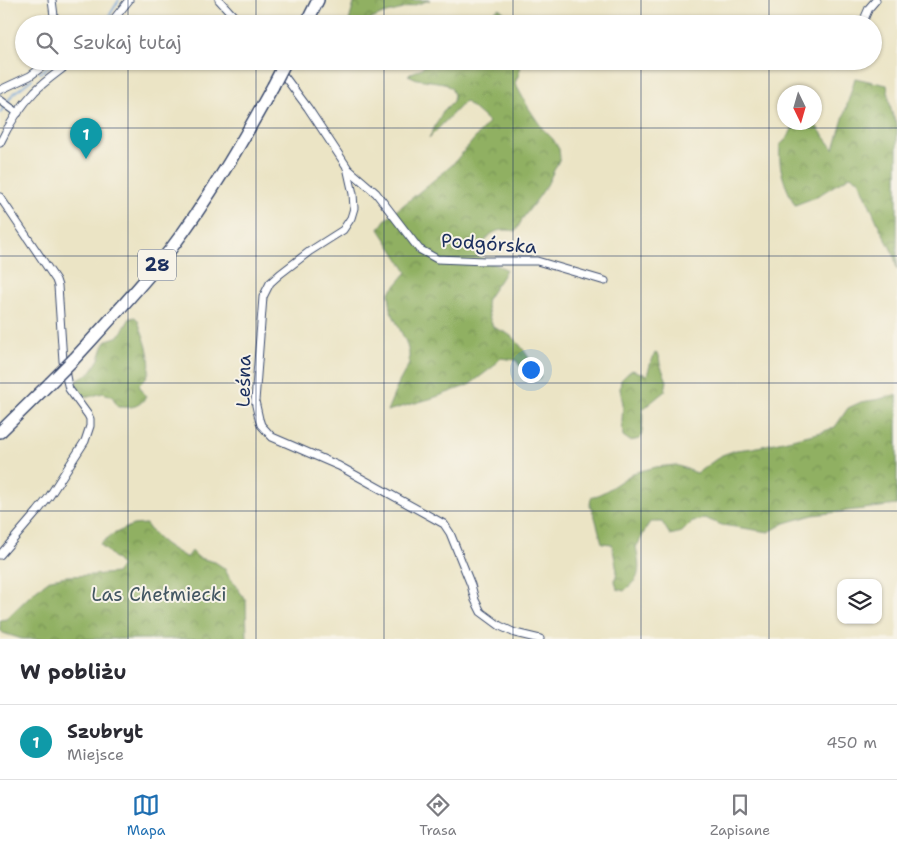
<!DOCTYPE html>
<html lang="pl">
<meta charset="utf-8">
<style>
body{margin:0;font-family:"Shantell Sans",sans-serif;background:#f7f7f7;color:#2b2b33}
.controls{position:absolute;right:15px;bottom:15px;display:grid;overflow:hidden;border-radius:10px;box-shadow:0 1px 4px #0004}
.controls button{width:45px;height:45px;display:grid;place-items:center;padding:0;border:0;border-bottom:1px solid #e1e1e2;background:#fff;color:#2b2b33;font:25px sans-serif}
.compass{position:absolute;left:777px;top:85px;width:45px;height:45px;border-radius:50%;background:#fff;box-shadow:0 1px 4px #0004;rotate:175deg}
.you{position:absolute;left:530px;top:369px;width:18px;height:18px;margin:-12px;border:4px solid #fff;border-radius:50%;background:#1a73e8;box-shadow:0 0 0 8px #1a73e833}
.badge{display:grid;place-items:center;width:32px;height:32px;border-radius:50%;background:#1f6fb2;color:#fff;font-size:16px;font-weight:700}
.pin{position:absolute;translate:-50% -41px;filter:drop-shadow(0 1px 2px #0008)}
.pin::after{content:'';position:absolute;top:26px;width:18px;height:15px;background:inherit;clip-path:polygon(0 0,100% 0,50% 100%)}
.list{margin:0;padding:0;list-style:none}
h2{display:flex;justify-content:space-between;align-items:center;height:65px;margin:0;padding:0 20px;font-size:21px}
h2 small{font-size:16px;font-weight:400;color:#7c7c81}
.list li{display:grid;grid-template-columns:32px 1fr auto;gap:15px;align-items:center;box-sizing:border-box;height:75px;padding:0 20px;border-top:1px solid #e1e1e2}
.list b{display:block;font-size:19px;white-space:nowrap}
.list p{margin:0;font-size:16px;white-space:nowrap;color:#7c7c81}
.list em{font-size:16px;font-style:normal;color:#7c7c81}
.icon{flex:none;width:28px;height:28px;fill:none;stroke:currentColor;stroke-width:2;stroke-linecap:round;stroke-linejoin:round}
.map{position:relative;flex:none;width:897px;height:639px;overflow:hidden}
.search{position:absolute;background:#fff;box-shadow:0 1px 4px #0004;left:15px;right:15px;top:15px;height:55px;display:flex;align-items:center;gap:12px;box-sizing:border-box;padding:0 18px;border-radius:28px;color:#7c7c81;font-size:19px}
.sheet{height:140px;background:#fff}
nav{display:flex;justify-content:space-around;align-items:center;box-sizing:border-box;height:70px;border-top:1px solid #e1e1e2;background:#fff;font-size:14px;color:#7c7c81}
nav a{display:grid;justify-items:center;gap:2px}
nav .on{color:#1f6fb2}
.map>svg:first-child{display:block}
.forest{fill:url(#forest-crowns);stroke:#567060}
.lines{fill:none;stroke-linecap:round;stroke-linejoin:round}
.stream{stroke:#699dd5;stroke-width:2}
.street-casing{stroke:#3a4a6d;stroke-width:9}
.primary-casing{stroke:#3a4a6d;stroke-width:14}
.street{stroke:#fff;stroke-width:7}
.primary{stroke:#fff;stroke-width:11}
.primary-bridge-casing{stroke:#3a4a6d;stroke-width:14;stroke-linecap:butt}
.primary-bridge{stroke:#fff;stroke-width:11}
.grid{fill:none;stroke:#1b2f5e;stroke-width:1;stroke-opacity:0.55}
.labels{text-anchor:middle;stroke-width:4;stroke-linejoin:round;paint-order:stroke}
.shield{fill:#f7f3e8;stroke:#5d6a87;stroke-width:1}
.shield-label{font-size:18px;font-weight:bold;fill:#1b2f5e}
.street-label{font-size:19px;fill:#1b2f5e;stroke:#f7f3e8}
.park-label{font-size:19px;fill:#425662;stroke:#f7f3e8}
</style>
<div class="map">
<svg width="897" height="639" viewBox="0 0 897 639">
<defs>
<pattern id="forest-crowns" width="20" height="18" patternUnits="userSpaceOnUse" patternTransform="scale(1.25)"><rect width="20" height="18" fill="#90b062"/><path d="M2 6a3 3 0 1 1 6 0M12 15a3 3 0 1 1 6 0" fill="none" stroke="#759054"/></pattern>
</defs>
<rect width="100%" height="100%" fill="#f7f3e8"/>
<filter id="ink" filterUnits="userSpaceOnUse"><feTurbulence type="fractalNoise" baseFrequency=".02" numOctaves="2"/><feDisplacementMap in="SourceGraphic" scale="10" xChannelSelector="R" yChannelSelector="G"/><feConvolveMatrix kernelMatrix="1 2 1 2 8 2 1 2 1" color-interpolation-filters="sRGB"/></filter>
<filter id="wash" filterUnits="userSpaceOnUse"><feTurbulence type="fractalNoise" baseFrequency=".0096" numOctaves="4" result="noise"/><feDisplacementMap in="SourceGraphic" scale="20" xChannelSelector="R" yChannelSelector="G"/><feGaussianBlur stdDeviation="1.12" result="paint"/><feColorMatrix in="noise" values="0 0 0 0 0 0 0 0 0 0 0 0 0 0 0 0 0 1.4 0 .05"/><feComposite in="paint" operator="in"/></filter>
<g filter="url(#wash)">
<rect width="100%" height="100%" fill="#ebe4c5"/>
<g class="forest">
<path d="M355 0H430L399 10 383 14 363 23 349 21Z"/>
<path d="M499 8 517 24H474L488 16Z"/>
<path d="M432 61H520L519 74 515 83 528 107 542 128 553 139 559 149 560 158 547 185 538 198 523 218 516 231C490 227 488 236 477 256L506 269C501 281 492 290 486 301L489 316 493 327C499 330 506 332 511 336 524 347 532 364 541 378L530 381 516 360 500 358 494 366 469 385 433 398 387 411 399 382 409 364V353L406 342 391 311 389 293 407 272 379 229 385 220 451 166 489 122 465 101 429 138 443 111 453 101 454 95 451 88 444 83 417 79 408 75 418 70Z"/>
<path d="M855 78 887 85C889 98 890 113 897 124V270L894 255 878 224 859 180 850 176 816 197 795 205C784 185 778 168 780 145L788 137 795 123H814L834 149Z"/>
<path d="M135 317 138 321C143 335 155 363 147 376 145 379 142 382 139 385L146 397C137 409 131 407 118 407L112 396 103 393 88 397 81 394 75 382 90 373 99 359 103 347 107 340 119 336 130 318Z"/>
<path d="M655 353 659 355 660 364 667 381 665 391 643 409C642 420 644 428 640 439L630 441 623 436 622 421 623 404 620 389 621 380 627 374 632 370 647 375 651 362Z"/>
<path d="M897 394V505L813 515 785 523 769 532 722 525 704 518 691 523 682 532 670 535 662 522H650C644 530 642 539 636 547 638 556 641 570 636 579 633 583 628 587 624 591L617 589 615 581 617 571 612 544 602 543 595 517 590 505 591 498 606 491 633 473 656 467 676 465 697 473 722 455 736 450 753 448 822 432 835 427 848 408 861 402 880 399Z"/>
<path d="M146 524C158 542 169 547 187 558L192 551 199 558 215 562 224 568 229 577 246 600 247 638 248 639H22L3 633 0 630V620L6 619 35 591 51 579 67 576 94 575 116 573 122 566 100 544 113 534 133 525Z"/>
</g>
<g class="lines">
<g class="stream">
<path d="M104 24 119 0"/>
<path d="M40 73 56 61"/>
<path d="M7 103 12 95 32 79"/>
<path d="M0 113 4 107"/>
</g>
</g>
</g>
<g filter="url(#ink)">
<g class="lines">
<g class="street-casing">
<g id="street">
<path d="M52 0 55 24"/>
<path d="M219 0 241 24"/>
<path d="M110 24 129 0"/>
<path d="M862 24 869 8 876 0"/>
<path d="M273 61 308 108 347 167 353 194 354 208 351 218 343 230 310 251 280 274 270 283 263 297 255 401 259 419 261 425 272 437 339 466 444 524 450 533 471 585 475 600 481 612 500 626 515 633 540 639"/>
<path d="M0 90 30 76 50 61"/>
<path d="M0 100 18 113"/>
<path d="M0 143C9 124 21 106 35 91 46 80 60 71 72 61"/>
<path d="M347 168 376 193 419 249 437 259 485 261H537L605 281"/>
<path d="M0 197 56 280 58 286 63 361 67 381 69 389 88 415 90 419V426L85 441 49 497 37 512 0 555"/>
</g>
</g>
<g class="primary-casing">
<g id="primary">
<path d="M306 24 318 0"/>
<path d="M74 359C107 323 140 288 170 250 209 199 242 142 273 86"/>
<path d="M0 432 50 383"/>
</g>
</g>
<use href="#street" class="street"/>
<use href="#primary" class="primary"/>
<g class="primary-bridge-casing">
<g id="primary-bridge">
<path d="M273 86 286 61"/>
<path d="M50 383 74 359"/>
</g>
</g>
<use href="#primary-bridge" class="primary-bridge"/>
</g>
</g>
<path class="grid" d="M128 0V24M256 0V24M384 0V24M513 0V24M641 0V24M769 0V24M128 61V639M256 61V639M384 61V639M513 61V639M641 61V639M769 61V639M0 128H897M0 256H897M0 383H897M0 511H897"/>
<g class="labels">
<rect class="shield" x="138" y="249.5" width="38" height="31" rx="4"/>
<g class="shield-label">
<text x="157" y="271">28</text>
</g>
<g class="street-label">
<text transform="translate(489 243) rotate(4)" y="7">Podgórska</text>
<text transform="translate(243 381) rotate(-89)" y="7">Leśna</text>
</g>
<g class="park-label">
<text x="159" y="601">Las Chełmiecki</text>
</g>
</g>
</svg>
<div class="controls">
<button><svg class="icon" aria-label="layers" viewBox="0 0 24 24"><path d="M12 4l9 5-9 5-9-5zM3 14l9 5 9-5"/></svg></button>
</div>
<svg class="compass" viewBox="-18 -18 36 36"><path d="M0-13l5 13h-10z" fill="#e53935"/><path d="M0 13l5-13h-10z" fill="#7c7c81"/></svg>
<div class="you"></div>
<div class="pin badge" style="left:86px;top:159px;background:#0f9aa8">1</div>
<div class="search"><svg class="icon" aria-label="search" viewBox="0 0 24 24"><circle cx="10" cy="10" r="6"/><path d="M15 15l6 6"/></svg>Szukaj tutaj</div>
</div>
<section class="sheet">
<h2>W pobliżu<small></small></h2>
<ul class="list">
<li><span class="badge" style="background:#0f9aa8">1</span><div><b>Szubryt</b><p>Miejsce</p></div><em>450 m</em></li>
</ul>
</section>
<nav>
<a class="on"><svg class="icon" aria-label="map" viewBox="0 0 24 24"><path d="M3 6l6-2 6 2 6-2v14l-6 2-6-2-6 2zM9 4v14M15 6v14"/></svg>Mapa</a>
<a><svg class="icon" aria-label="directions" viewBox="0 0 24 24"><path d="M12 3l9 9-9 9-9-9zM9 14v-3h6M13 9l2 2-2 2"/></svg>Trasa</a>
<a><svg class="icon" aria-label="saved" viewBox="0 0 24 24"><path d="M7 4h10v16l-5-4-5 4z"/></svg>Zapisane</a>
</nav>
